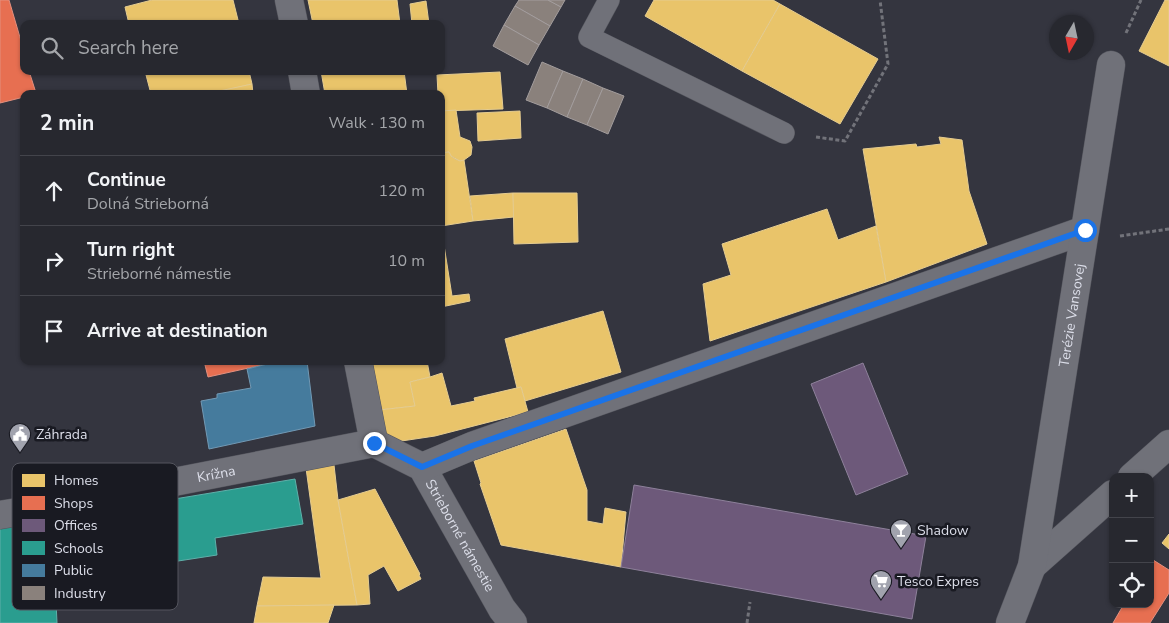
<!DOCTYPE html>
<meta charset="utf-8">
<style>
body{margin:0;font-family:"Nunito Sans",sans-serif;background:#2f3037;color:#f1f3f6}
.controls{position:absolute;right:15px;bottom:15px;display:grid;overflow:hidden;border-radius:10px;box-shadow:0 1px 4px #0004}
.controls button{width:45px;height:45px;display:grid;place-items:center;padding:0;border:0;border-bottom:1px solid #43444b;background:#27282f;color:#f1f3f6;font:25px sans-serif}
.compass{position:absolute;left:1049px;top:15px;width:45px;height:45px;border-radius:50%;background:#27282f;box-shadow:0 1px 4px #0004;rotate:189deg}
.stop{position:absolute;width:15px;height:15px;margin:-11px;border:4px solid #1a73e8;border-radius:50%;background:#fff}
.stop.end{background:#1a73e8;border-color:#fff;box-shadow:0 1px 5px #0008}
.list{margin:0;padding:0;list-style:none}
h2{display:flex;justify-content:space-between;align-items:center;height:65px;margin:0;padding:0 20px;font-size:21px}
h2 small{font-size:16px;font-weight:400;color:#a4a6aa}
.list li{display:grid;grid-template-columns:32px 1fr auto;gap:15px;align-items:center;box-sizing:border-box;height:70px;padding:0 20px;border-top:1px solid #43444b}
.list b{display:block;font-size:19px;white-space:nowrap}
.list p{margin:0;font-size:16px;white-space:nowrap;color:#a4a6aa}
.list em{font-size:16px;font-style:normal;color:#a4a6aa}
.icon{flex:none;width:28px;height:28px;fill:none;stroke:currentColor;stroke-width:2;stroke-linecap:round;stroke-linejoin:round}
.map{position:relative;flex:none;width:1169px;height:623px;overflow:hidden}
.search{position:absolute;background:#27282f;box-shadow:0 1px 4px #0004;left:20px;top:20px;width:425px;height:55px;display:flex;align-items:center;gap:12px;box-sizing:border-box;padding:0 18px;border-radius:10px;color:#a4a6aa;font-size:19px}
.panel{position:absolute;background:#27282f;box-shadow:0 1px 4px #0004;left:20px;top:90px;width:425px;height:275px;border-radius:10px}
.map>svg:first-child{display:block}
.homes{fill:#e9c46a;stroke:#e5cc90}
.shops{fill:#e76f51;stroke:#e4907f}
.offices{fill:#6d597a;stroke:#8e819b}
.schools{fill:#2a9d8f;stroke:#5fb0aa}
.public{fill:#457b9d;stroke:#7299b4}
.industry{fill:#8a817c;stroke:#a39d9d}
.lines{fill:none;stroke-linecap:round;stroke-linejoin:round}
.lane-casing{stroke:#53545c;stroke-width:22}
.street-casing{stroke:#53545c;stroke-width:29}
.path{stroke:#72737a;stroke-width:3;stroke-dasharray:4 2.5;stroke-linecap:butt}
.lane{stroke:#707179;stroke-width:21}
.street{stroke:#707179;stroke-width:28}
.route{stroke:#1a73e8;stroke-width:6}
.labels{text-anchor:middle;stroke-width:5;stroke-linejoin:round;paint-order:stroke}
.street-label{font-size:14px;fill:#dcdee9;stroke:#191a22}
.poi-label{font-size:14px;fill:#dcdee9;stroke:#191a22;text-anchor:start}
.key{fill:#191a22;stroke:#54555e;stroke-width:1}
.key-label{font-size:14px;fill:#dcdee9}
</style>
<div class="map">
<svg width="1169" height="623" viewBox="0 0 1169 623">
<rect width="100%" height="100%" fill="#34353f"/>
<g class="homes">
<path d="M152 0H233L239 24H129L125 7Z"/>
<path d="M308 0H397L400 24H313Z"/>
<path d="M654 0H773L780 4 742 71 645 16Z"/>
<path d="M1165 0H1169V66L1139 51Z"/>
<path d="M426 1 429 24H412L410 4Z"/>
<path d="M780 4 878 59 840 124 742 71Z"/>
<path d="M145 71H249L252 84 210 94H151Z"/>
<path d="M321 71H404L407 94H325Z"/>
<path d="M500 72 503 109 441 111V94H438L437 75Z"/>
<path d="M252 84 253 94H210V93Z"/>
<path d="M456 110 460 137 470 141 472 147 471 155 464 160 460 161 451 156 449 152 441 153V111Z"/>
<path d="M520 111 521 138 478 141 477 113Z"/>
<path d="M939 137 962 140 969 191 987 244 886 282 863 149 916 144 917 147 941 144Z"/>
<path d="M449 152 451 156 455 159 460 161 464 160 473 221 441 226V153Z"/>
<path d="M513 193 514 217 473 221 470 196Z"/>
<path d="M513 193H577L578 242 514 244Z"/>
<path d="M827 209 838 240 876 226 886 282 710 341 703 284 731 275 722 244Z"/>
<path d="M441 226 452 296 469 294 470 301 441 307Z"/>
<path d="M603 311 621 372 525 401 521 387 517 388 505 339Z"/>
<path d="M370 361H427L430 377 410 382 415 406 379 410Z"/>
<path d="M442 373 451 406 475 401 474 398 521 387 528 412 435 436 388 443 379 410 415 406 410 382 430 377Z"/>
<path d="M566 429 587 490V521L603 524 605 508 626 512 621 567 501 545 480 484 481 483 474 461Z"/>
<path d="M334 465 338 500 357 605 257 606 263 577 321 578 306 468Z"/>
<path d="M375 489 420 574 419 575 421 579 398 591 384 566 368 575 370 604 357 605 338 500Z"/>
<path d="M1169 534V549L1162 543Z"/>
<path d="M334 605 328 623H254L257 606Z"/>
</g>
<g class="shops">
<path d="M0 0H9L24 51V71H29L36 93 24 94V97L0 103Z"/>
<path d="M204 361H280L208 377Z"/>
<path d="M1150 558 1169 570V593L1150 623H1113L1124 604H1150Z"/>
</g>
<g class="offices">
<path d="M863 363 908 474 856 495 811 384Z"/>
<path d="M634 485 926 536 912 619 621 567Z"/>
</g>
<path class="schools" d="M295 479 303 524 215 538 217 555 55 580 57 623H0V528Z"/>
<path class="public" d="M280 361H307L315 426 209 449 201 401 217 398V394L251 388 247 369Z"/>
<g class="industry">
<path d="M519 0H548L561 7 550 26 515 6Z"/>
<path d="M548 0H565L561 7Z"/>
<path d="M515 6 550 26 539 45 504 25Z"/>
<path d="M504 25 539 45 528 65 493 46Z"/>
<path d="M542 62 563 71 547 108 526 100Z"/>
<path d="M563 71 583 79 567 117 547 108Z"/>
<path d="M583 79 603 88 587 125 567 117Z"/>
<path d="M603 88 624 96 608 134 587 125Z"/>
</g>
<g class="lines">
<g class="lane-casing">
<path id="lane" d="M609 0 589 37 784 133"/>
</g>
<g class="street-casing">
<g id="street">
<path d="M289 0 294 24"/>
<path d="M302 71 306 94"/>
<path d="M358 361 374 443"/>
<path id="s1" d="M374 443 422 467 502 609 513 623"/>
<path d="M422 467 472 446 1085 230"/>
<path d="M1132 477 1169 444"/>
<path id="s2" d="M0 515 30 510 374 443"/>
<path d="M1032 566 1113 494"/>
<path id="s3" d="M1010 623 1032 566 1111 65"/>
</g>
</g>
<g class="path">
<path d="M1126 33 1141 0"/>
<path d="M816 137 845 141 888 64 880 0"/>
<path d="M1120 236 1169 229"/>
<path d="M747 623 750 602"/>
</g>
<use href="#lane" class="lane"/>
<use href="#street" class="street"/>
</g>
<g class="lines">
<path class="route" d="M374 443 422 467 472 446 1085 230"/>
</g>
<defs>
<g id="civic-pin" transform="scale(1.125)"><path d="M0 17L-7.5 6A9.5 9.5 0 1 1 7.5 6Z" fill="#a1a3ae" stroke="#191a22"/><path d="M-.6-6.5H3V-4.5H.6V-3L4-1V1h2V6H-6V1h2V-1L-.6-3ZM-1.2 2.5V6h2.4V2.5Z" fill="#fff"/></g>
<g id="bar-pin" transform="scale(1.125)"><path d="M0 17L-7.5 6A9.5 9.5 0 1 1 7.5 6Z" fill="#a1a3ae" stroke="#191a22"/><path d="M-6-5H6L.8 .8V4.5H3.5V6h-7V4.5H-.8V.8Z" fill="#fff"/></g>
<g id="supermarket-pin" transform="scale(1.125)"><path d="M0 17L-7.5 6A9.5 9.5 0 1 1 7.5 6Z" fill="#a1a3ae" stroke="#191a22"/><path d="M-6-5.5h2.5l.6 2H6L4.5 2H-2.5L-4.4-4H-6ZM-1.5 3.2a1.3 1.3 0 1 0 .1 0ZM3 3.2a1.3 1.3 0 1 0 .1 0Z" fill="#fff"/></g>
</defs>
<g fill-rule="evenodd">
<use href="#civic-pin" x="20" y="434"/>
<use href="#bar-pin" x="901" y="530"/>
<use href="#supermarket-pin" x="881" y="581"/>
</g>
<g class="labels">
<g class="street-label">
<text dy="5" stroke="none"><textPath href="#s3" startOffset="315">Terézie Vansovej</textPath></text>
<text dy="5" stroke="none"><textPath href="#s2" startOffset="220">Krížna</textPath></text>
<text dy="5" stroke="none"><textPath href="#s1" startOffset="132">Strieborné námestie</textPath></text>
</g>
<g class="poi-label">
<text x="36" y="439">Záhrada</text>
<text x="917" y="535">Shadow</text>
<text x="897" y="586">Tesco Expres</text>
</g>
</g>
<rect x="12" y="463" width="166" height="147" rx="8" class="key"/>
<rect x="22" y="474" width="23" height="13" fill="#e9c46a"/>
<rect x="22" y="496" width="23" height="14" fill="#e76f51"/>
<rect x="22" y="519" width="23" height="13" fill="#6d597a"/>
<rect x="22" y="541" width="23" height="14" fill="#2a9d8f"/>
<rect x="22" y="564" width="23" height="13" fill="#457b9d"/>
<rect x="22" y="586" width="23" height="14" fill="#8a817c"/>
<g class="key-label">
<text x="54" y="485">Homes</text>
<text x="54" y="508">Shops</text>
<text x="54" y="530">Offices</text>
<text x="54" y="553">Schools</text>
<text x="54" y="575">Public</text>
<text x="54" y="598">Industry</text>
</g>
</svg>
<div class="controls">
<button>+</button>
<button>−</button>
<button><svg class="icon" aria-label="locate" viewBox="0 0 24 24"><circle cx="12" cy="12" r="6"/><path d="M12 2v4M12 18v4M2 12h4M18 12h4"/></svg></button>
</div>
<svg class="compass" viewBox="-18 -18 36 36"><path d="M0-13l5 13h-10z" fill="#e53935"/><path d="M0 13l5-13h-10z" fill="#a4a6aa"/></svg>
<div class="stop" style="left:1085px;top:230px"></div>
<div class="stop end" style="left:374px;top:443px"></div>
<div class="search"><svg class="icon" aria-label="search" viewBox="0 0 24 24"><circle cx="10" cy="10" r="6"/><path d="M15 15l6 6"/></svg>Search here</div>
<section class="panel">
<h2>2 min<small>Walk · 130 m</small></h2>
<ul class="list">
<li><svg class="icon" aria-label="ahead" viewBox="0 0 24 24"><path d="M12 20V5M6 11l6-6 6 6"/></svg><div><b>Continue</b><p>Dolná Strieborná</p></div><em>120 m</em></li>
<li><svg class="icon" aria-label="right" viewBox="0 0 24 24"><path d="M7 20v-9h11M14 6l5 5-5 5"/></svg><div><b>Turn right</b><p>Strieborné námestie</p></div><em>10 m</em></li>
<li><svg class="icon" aria-label="arrive" viewBox="0 0 24 24"><path d="M6 21V4h12l-3 4 3 4H6"/></svg><div><b>Arrive at destination</b></div></li>
</ul>
</section>
</div>
